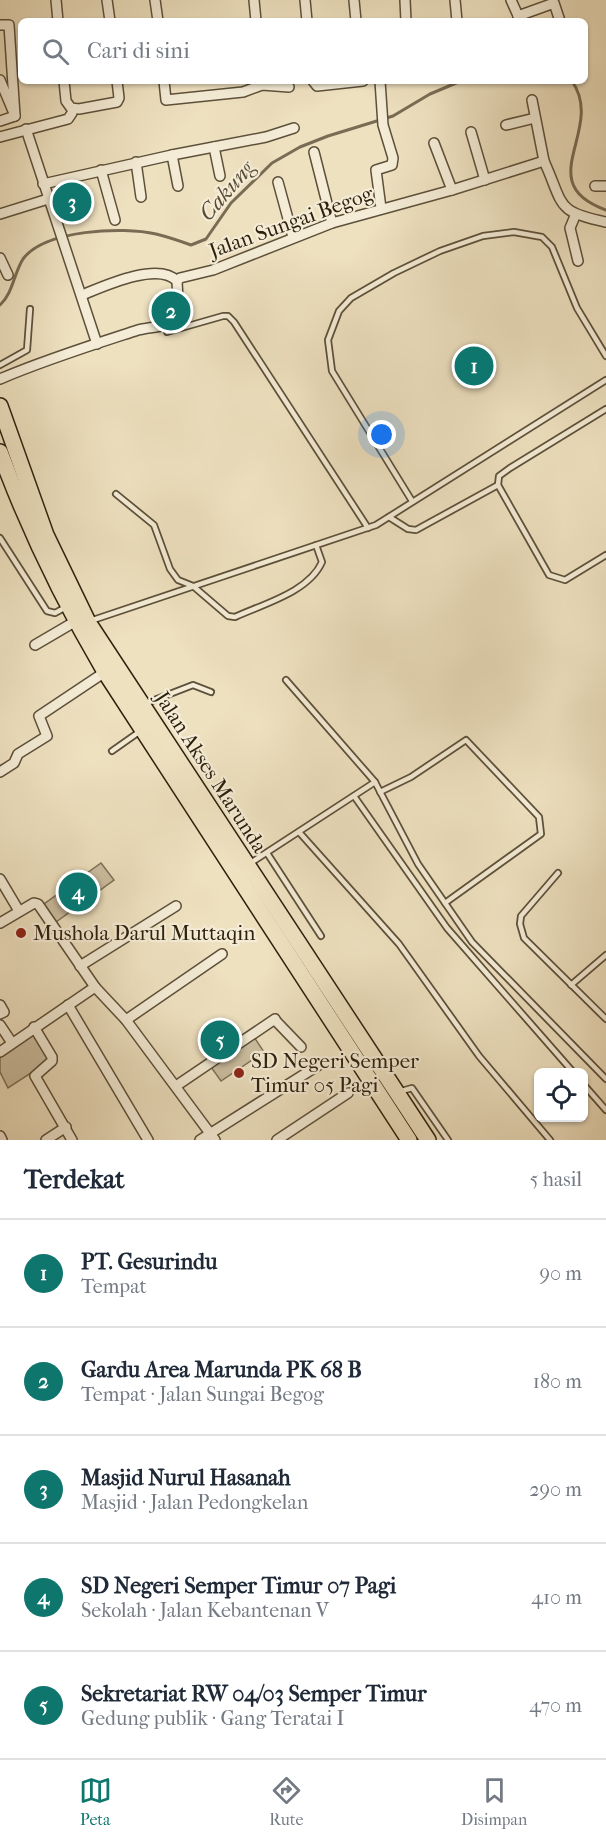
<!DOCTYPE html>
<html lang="id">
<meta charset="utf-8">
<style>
body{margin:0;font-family:"IM FELL French Canon",serif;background:#f6f6f7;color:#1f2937}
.controls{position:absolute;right:18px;bottom:18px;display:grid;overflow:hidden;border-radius:9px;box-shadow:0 2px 4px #0004}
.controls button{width:54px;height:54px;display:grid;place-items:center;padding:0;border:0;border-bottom:2px solid #e0e1e3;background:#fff;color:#1f2937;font:30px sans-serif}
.you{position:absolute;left:382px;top:435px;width:21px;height:21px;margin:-15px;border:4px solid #fff;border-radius:50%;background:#1a73e8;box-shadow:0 0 0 9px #1a73e833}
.badge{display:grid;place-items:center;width:39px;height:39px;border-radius:50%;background:#0f766e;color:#fff;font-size:20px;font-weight:700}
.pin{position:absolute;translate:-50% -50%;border:3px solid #fff;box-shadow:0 2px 6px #0006}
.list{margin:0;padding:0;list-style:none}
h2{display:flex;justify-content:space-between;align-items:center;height:78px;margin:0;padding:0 24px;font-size:26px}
h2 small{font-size:20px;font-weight:400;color:#747a83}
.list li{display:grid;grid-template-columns:39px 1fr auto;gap:18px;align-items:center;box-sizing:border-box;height:108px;padding:0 24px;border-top:2px solid #e0e1e3}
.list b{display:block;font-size:22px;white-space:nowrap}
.list p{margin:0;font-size:20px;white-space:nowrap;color:#747a83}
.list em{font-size:20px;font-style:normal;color:#747a83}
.icon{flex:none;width:33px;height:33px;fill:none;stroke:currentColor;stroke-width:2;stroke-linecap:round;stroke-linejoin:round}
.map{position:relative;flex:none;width:606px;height:1140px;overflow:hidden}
.search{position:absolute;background:#fff;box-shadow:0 2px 4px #0004;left:18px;right:18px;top:18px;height:66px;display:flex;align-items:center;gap:15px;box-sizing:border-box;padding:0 21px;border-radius:9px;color:#747a83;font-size:22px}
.sheet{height:618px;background:#fff}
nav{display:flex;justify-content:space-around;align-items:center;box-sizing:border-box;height:84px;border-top:2px solid #e0e1e3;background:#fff;font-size:16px;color:#747a83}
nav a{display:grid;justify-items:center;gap:3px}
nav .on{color:#0f766e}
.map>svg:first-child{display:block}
.green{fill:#cdc0a2;stroke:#7d7058;stroke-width:1.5}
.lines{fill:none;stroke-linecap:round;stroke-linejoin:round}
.stream{stroke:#796c54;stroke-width:3}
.lane-casing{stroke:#5d503a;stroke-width:8}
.street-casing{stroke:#5d503a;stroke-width:12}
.primary-casing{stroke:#2d200d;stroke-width:18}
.lane{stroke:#f4ecd6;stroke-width:4.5}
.street{stroke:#f4ecd6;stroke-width:9}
.primary{stroke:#eee1c0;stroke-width:15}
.poi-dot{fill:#8f2418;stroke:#f4ecd6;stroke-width:2}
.labels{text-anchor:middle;stroke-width:4.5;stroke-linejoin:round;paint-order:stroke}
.street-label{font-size:21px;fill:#2d200d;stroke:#f4ecd6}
.poi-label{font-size:21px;fill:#2d200d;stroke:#f4ecd6;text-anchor:start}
.water-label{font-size:22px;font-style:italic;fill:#594c36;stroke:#f4ecd6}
</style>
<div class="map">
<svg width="606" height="1140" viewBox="0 0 606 1140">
<rect width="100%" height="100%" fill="#eee1c0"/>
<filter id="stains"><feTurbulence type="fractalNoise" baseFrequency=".00333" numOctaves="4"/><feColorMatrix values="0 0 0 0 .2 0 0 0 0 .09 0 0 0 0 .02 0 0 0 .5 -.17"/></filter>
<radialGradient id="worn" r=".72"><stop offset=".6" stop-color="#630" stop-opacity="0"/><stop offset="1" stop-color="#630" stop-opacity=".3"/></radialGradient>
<g class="green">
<path d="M101 863 114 880 56 922 44 904Z"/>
<path d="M39 1026 57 1056 8 1088 0 1072V1053Z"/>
<path d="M254 1037 264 1052 221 1081 211 1067Z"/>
</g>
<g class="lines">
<g class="stream">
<path d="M572 81C606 130 530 183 606 210"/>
<path d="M0 305C13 293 14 273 23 259 44 230 123 226 156 234 168 237 180 241 191 245L206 239 231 203 272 163 300 147 328 136 393 116 430 94 461 81"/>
</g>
<g class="lane-casing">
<g id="lane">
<path d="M167 332 223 316H228L234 322 368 528"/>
<path d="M0 365 27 350 30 309"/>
<path d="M606 409 510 468 499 476 498 485 549 575 565 580 606 555"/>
<path d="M116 494 154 525 170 569 178 580 193 586 228 616 235 617C263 604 309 592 322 562L316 545"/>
<path d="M412 501 332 371 328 340 339 311 351 298 394 273 440 251 483 236 514 232 542 237 552 247 577 308 606 356"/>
<path d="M389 517 408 529 416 530 498 485"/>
<path d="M0 538 47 611 55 613 66 607"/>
<path d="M90 621 376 525 606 380"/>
<path d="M286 680 375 782 418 864 472 942 606 1079"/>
<path d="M144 704 193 685 211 692"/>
<path d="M112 751 139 732"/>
<path d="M380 792 411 777 466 740 539 817 541 834 445 903"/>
<path d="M354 796 447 928 573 1072"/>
<path d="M299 832 399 944 479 1056 550 1140"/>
<path d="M267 853 321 936"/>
<path d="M249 864 375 782"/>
<path d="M558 873 521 916 520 924 524 938 606 1019"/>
<path d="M571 985 606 955"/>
<path d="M584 1085 606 1110"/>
<path d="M398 1092 412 1088 448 1140"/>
</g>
</g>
<g class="street-casing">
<g id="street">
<path d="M56 0 58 21"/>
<path d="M107 0 110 21"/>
<path d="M155 0 158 21"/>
<path d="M254 0 256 21"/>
<path d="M305 0 307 21"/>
<path d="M354 0 356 21"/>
<path d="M405 0 406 21"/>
<path d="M455 0 457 21"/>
<path d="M511 0 520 20"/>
<path d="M518 16 554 3 560 21"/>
<path d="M0 25H9L15 116"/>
<path d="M0 80 13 111"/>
<path d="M64 81 66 101 71 108 79 109 117 102 119 98 117 81"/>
<path d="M164 81 166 100 243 92 262 85 289 87"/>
<path d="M313 81 317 86 363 81"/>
<path d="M380 81 383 125 393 158 392 165 376 170 381 208"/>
<path d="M532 100 544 161"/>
<path d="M0 121 15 116"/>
<path d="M506 125 535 118"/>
<path d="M26 129 97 344"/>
<path d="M471 132 485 180"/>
<path d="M0 137 68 119 72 113"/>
<path d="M434 143 452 190"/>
<path d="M214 147 220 176"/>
<path d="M314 152 332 223"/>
<path d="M172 155 266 137 294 128"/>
<path d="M136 162 141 197"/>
<path d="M101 170 115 220"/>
<path d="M278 182 293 237"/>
<path d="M43 184 172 155 178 186"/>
<path d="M595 186H606"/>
<path d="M0 214 48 199"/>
<path d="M575 216 570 228 578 261"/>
<path d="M0 258 8 275"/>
<path d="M82 295C104 286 158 261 177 281"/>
<path d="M0 379C44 360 92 345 138 330 150 327 169 327 179 319L177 281 180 278 213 270 332 223 452 190 544 161C564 205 555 212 606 222"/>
<path d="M35 645 76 621"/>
<path d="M0 772 14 763 18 754 47 736 39 716 105 672"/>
<path d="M0 879 19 911"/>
<path d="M0 923 34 903 38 904 95 987"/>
<path d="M80 966 176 906"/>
<path d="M0 1005 4 1012 0 1014"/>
<path d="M68 1005 148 1140"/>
<path d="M126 1020 222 954"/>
<path d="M275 1020 301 1047"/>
<path d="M0 1025 12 1043"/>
<path d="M34 1027 52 1057V1061L35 1076 72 1140"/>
<path d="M0 1052 95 987 126 1020 215 1140"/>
<path d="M176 1086 275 1019"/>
<path d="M0 1136 2 1140"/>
<path d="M46 1140 66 1127"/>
<path d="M200 1140 319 1065"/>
<path d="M277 1140 348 1093"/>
</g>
</g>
<g class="primary-casing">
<g id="primary">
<path d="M0 406 46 535 88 622 428 1140"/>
<path d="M0 452C28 528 64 602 105 672L409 1140"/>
</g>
</g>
<use href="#lane" class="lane"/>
<use href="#street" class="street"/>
<use href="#primary" class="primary"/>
</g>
<g class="poi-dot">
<circle cx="21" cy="933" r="6"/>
<circle cx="239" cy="1073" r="6"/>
</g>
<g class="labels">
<g class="street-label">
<text transform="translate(291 222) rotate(-20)" y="7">Jalan Sungai Begog</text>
<text transform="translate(211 772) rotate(57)" y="7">Jalan Akses Marunda</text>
</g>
<g class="poi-label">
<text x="33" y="940">Mushola Darul Muttaqin</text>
<text x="251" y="1068">SD Negeri Semper<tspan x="251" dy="24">Timur 05 Pagi</tspan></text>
</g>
<g class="water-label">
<text transform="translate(226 190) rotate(-49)" y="8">Cakung</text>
</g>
</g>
<rect width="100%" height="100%" filter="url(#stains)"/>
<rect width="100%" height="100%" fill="url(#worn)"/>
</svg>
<div class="controls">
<button><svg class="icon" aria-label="locate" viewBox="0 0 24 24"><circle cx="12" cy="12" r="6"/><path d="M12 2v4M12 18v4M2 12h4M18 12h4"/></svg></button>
</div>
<div class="you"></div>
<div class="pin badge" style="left:474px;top:366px">1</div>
<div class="pin badge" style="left:171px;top:311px">2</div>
<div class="pin badge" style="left:72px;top:202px">3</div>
<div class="pin badge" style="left:78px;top:892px">4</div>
<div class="pin badge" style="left:220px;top:1040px">5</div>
<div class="search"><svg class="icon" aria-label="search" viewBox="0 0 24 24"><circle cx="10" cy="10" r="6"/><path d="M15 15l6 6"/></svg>Cari di sini</div>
</div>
<section class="sheet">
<h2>Terdekat<small>5 hasil</small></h2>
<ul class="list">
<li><span class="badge">1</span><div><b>PT. Gesurindu</b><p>Tempat</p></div><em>90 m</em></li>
<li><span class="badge">2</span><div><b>Gardu Area Marunda PK 68 B</b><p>Tempat · Jalan Sungai Begog</p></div><em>180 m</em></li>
<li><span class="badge">3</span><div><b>Masjid Nurul Hasanah</b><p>Masjid · Jalan Pedongkelan</p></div><em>290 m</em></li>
<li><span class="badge">4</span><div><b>SD Negeri Semper Timur 07 Pagi</b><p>Sekolah · Jalan Kebantenan V</p></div><em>410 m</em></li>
<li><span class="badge">5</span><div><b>Sekretariat RW 04/03 Semper Timur</b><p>Gedung publik · Gang Teratai I</p></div><em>470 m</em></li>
</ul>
</section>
<nav>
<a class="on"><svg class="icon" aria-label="map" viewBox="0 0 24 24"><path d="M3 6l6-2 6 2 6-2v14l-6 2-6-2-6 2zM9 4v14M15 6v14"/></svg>Peta</a>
<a><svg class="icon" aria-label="directions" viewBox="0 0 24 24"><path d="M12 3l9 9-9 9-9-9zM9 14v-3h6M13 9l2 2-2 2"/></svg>Rute</a>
<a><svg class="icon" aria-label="saved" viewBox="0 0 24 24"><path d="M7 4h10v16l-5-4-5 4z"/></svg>Disimpan</a>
</nav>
